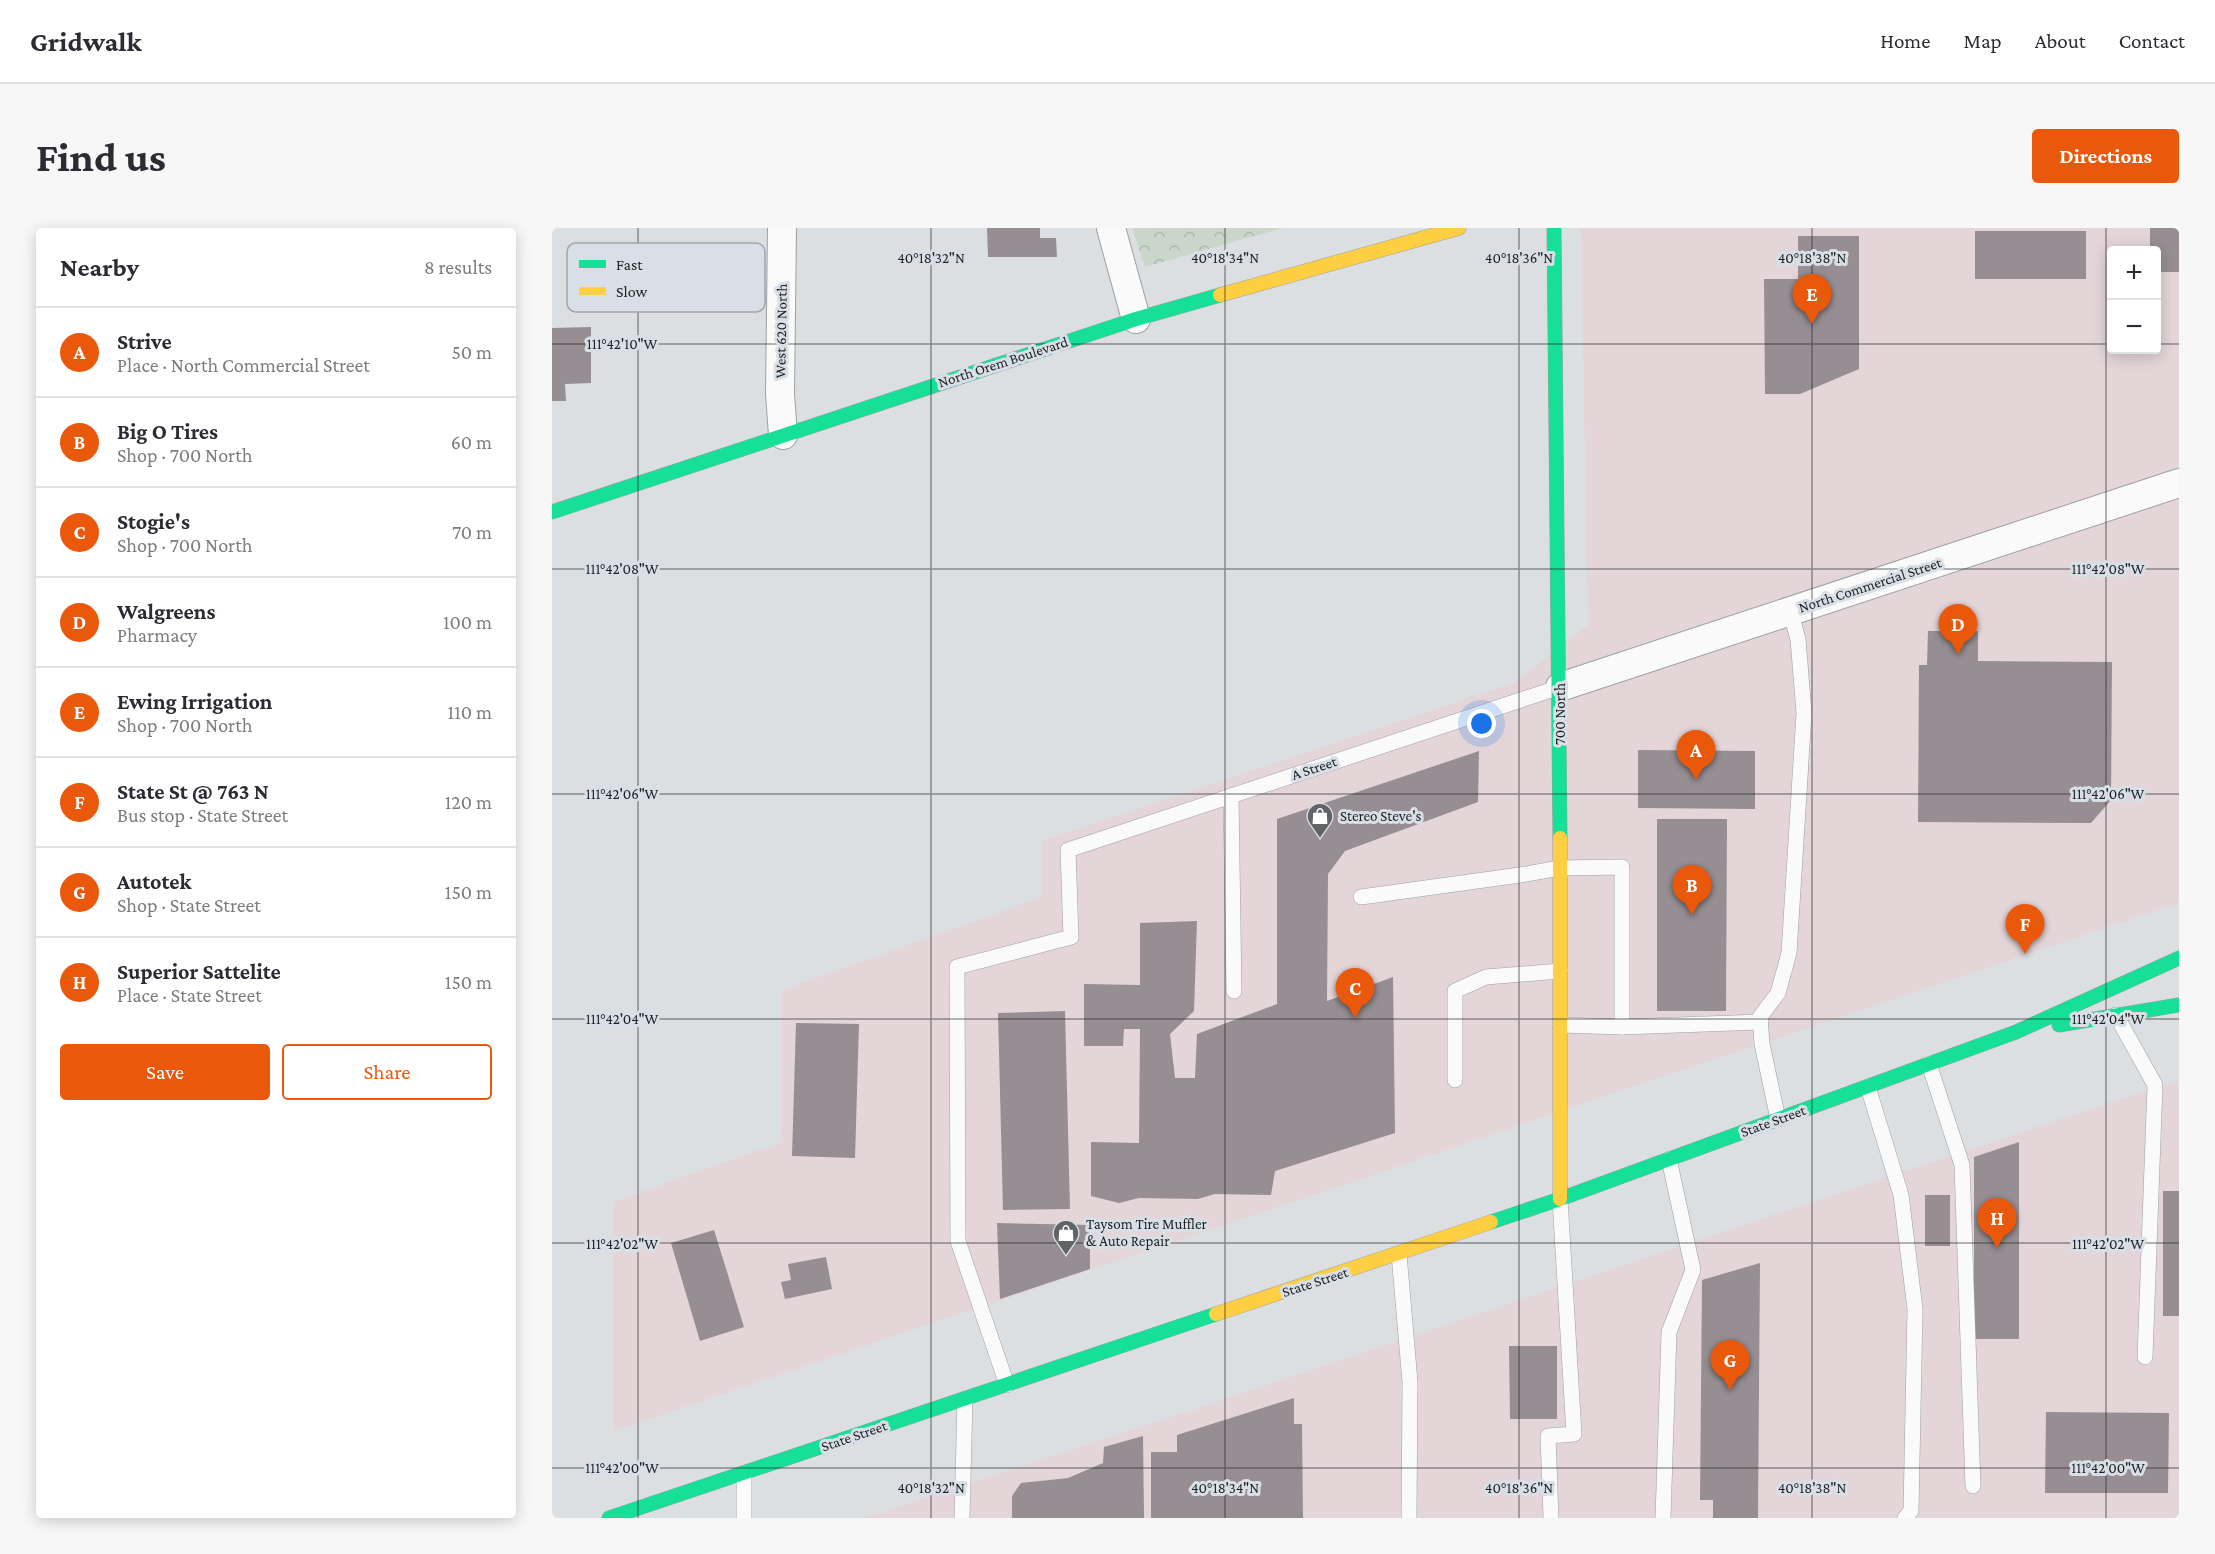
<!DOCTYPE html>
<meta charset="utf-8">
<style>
body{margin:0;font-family:"Crimson Pro",serif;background:#f7f7f7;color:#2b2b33}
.controls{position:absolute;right:18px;top:18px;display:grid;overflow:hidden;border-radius:6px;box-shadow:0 3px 15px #0003}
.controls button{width:54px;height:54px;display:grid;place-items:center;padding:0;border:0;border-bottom:2px solid #e1e1e2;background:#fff;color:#2b2b33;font:30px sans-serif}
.you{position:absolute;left:930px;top:496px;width:21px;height:21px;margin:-15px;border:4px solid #fff;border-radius:50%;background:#1a73e8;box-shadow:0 0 0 9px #1a73e833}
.badge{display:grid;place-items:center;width:39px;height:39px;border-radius:50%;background:#ea580c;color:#fff;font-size:20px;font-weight:700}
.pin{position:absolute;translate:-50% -50px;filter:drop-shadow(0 2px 3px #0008)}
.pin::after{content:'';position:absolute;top:32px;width:21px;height:18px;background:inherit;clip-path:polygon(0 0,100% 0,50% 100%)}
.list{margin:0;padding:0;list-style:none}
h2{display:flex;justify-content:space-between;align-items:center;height:78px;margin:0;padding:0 24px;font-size:26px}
h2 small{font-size:20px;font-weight:400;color:#7c7c81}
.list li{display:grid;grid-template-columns:39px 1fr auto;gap:18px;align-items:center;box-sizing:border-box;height:90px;padding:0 24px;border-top:2px solid #e1e1e2}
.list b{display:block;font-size:22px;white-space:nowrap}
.list p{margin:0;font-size:20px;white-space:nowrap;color:#7c7c81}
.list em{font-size:20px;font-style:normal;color:#7c7c81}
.actions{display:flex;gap:12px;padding:18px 24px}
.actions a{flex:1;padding:14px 0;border:2px solid #ea580c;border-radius:6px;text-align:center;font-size:21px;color:#ea580c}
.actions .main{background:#ea580c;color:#fff}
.map{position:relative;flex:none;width:1627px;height:1290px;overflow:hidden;border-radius:6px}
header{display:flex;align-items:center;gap:36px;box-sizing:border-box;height:84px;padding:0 30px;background:#fff;border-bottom:2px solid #e1e1e2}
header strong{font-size:28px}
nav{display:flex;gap:33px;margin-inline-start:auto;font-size:21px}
.intro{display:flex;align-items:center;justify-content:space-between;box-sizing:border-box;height:144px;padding:0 36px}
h1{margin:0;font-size:42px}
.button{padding:15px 27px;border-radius:6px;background:#ea580c;color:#fff;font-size:21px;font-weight:700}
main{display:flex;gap:36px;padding:0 36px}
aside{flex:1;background:#fff;border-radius:6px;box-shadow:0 3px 15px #0003}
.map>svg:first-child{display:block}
.commercial{fill:#e3d5d8;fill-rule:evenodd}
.park{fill:url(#park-crowns)}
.building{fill:#968e92}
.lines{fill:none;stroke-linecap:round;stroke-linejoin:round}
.lane-casing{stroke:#9da0a2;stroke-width:16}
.street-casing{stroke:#9da0a2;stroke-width:30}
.fast-casing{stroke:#9da0a2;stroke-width:15}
.slow-casing{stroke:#9da0a2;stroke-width:15}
.lane{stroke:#fafafb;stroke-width:15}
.street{stroke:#fafafb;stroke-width:28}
.fast{stroke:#16e098;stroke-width:14}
.slow{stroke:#ffcf43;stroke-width:14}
.ticks{fill:none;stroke:#1e2123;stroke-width:1.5;stroke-opacity:0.45}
.labels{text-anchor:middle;stroke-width:6;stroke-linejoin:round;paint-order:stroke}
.street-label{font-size:15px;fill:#1e2123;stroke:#d8dfe6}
.poi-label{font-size:15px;fill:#1e2123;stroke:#d8dfe6;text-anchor:start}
.key{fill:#d8dfe6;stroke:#a0a6ac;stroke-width:1.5}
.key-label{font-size:16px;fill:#1e2123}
.ticks-label{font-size:15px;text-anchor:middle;fill:#1e2123;stroke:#d8dfe6;stroke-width:6;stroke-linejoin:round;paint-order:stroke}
</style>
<header>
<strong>Gridwalk</strong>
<nav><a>Home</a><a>Map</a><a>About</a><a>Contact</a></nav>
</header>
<div class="intro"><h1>Find us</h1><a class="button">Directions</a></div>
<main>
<aside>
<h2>Nearby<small>8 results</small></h2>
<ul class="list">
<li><span class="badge">A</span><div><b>Strive</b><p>Place · North Commercial Street</p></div><em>50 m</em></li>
<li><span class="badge">B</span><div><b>Big O Tires</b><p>Shop · 700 North</p></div><em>60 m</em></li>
<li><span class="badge">C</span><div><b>Stogie's</b><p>Shop · 700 North</p></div><em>70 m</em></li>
<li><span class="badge">D</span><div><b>Walgreens</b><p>Pharmacy</p></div><em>100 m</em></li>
<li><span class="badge">E</span><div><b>Ewing Irrigation</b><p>Shop · 700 North</p></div><em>110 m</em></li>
<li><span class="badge">F</span><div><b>State St @ 763 N</b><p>Bus stop · State Street</p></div><em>120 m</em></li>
<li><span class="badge">G</span><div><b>Autotek</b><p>Shop · State Street</p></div><em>150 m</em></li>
<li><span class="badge">H</span><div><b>Superior Sattelite</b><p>Place · State Street</p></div><em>150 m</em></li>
</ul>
<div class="actions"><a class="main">Save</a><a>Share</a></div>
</aside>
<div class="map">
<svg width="1627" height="1290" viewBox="0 0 1627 1290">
<defs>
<pattern id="park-crowns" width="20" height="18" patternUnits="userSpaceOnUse" patternTransform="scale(1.5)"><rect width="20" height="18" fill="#cad6c9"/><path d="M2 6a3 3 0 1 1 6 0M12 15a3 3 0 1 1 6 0" fill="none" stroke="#adb7ac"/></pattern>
</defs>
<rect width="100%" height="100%" fill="#dcdfe2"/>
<g class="commercial">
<path d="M1029 0H1627V675L61 1203V974L229 914 230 762 490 669V613L963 454 1036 397ZM1560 22H1604V122H1560Z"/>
<path d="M1627 854V1290H312L638 1183 1133 1016 1604 859Z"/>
</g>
<path class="park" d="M580 0H731L593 39Z"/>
<g class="building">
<path d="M435 0H488V10H504L505 29H436Z"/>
<path d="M1598 0H1627V44H1604V22H1598Z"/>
<rect x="1423" y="3" width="111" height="48"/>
<path d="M1246 8H1307V141L1248 166H1213L1212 51H1246Z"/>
<path d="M39 99V155L13 156 14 173H0V100Z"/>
<path d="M1376 403H1426V433L1560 434 1559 572 1539 595 1366 594 1367 437H1375Z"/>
<path d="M1086 522 1203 523V581L1086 580Z"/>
<path d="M927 523 926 574 793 623 776 646 775 773 841 749 843 905 723 943 719 967 663 966 646 971 587 970 567 975 539 968V914L587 915 588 801H572L571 818H532V756L588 757V695L645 693 642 783 618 806 623 850H643L645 806 725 776V591Z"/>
<path d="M1105 591H1175L1174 783H1105Z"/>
<path d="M513 783 518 981 451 982 446 785Z"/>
<path d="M244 795 307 796 303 930 240 928Z"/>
<path d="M1467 914V1111H1422V929Z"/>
<rect x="1611" y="963" width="16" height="125"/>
<rect x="1373" y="967" width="25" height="51"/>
<path d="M445 995 538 997V1041L448 1071Z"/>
<path d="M162 1002 192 1099 148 1113 119 1015Z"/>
<path d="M274 1029 280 1061 233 1071 229 1054 239 1052 236 1036Z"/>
<path d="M1208 1035 1206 1290H1161V1272H1148L1150 1052Z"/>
<path d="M957 1118H1005V1191H958Z"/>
<path d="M742 1170V1196H750L751 1290H599V1224H625V1207Z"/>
<path d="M1494 1184 1617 1185 1616 1265H1493Z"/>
<path d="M591 1208 592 1290H460V1268L469 1255 516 1250 551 1235 552 1219Z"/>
</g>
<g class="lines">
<g class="lane-casing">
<g id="lane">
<path d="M679 568 682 763"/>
<path d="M809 669 968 647 1008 640 1070 639V799L1209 794"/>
<path d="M1564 787 1603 857 1593 1129"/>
<path d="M1008 797 1070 799"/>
<path d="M1377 836 1410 937 1421 1258"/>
<path d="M903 852V763L934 749 1008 743"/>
<path d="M1316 859 1349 967 1363 1081 1359 1283 1353 1290"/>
<path d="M1226 891 1210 816 1208 789 1226 765 1237 725 1252 485 1246 411 1238 383"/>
<path d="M847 1026 858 1154 857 1290"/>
<path d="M455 1157 406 1013 405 739 519 709 516 622 1008 459"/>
<path d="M192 1245V1290"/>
<path d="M410 1290 413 1171"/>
<path d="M999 1290 996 1208 1022 1206 1008 971"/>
<path d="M1111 1290 1117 1104 1141 1042 1117 931"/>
</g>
</g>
<g class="street-casing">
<g id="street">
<path d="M230 0 228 166 231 207"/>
<path d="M559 0 584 91"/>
<path d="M1008 459 1627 255"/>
</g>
</g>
<g class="fast-casing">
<g id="fast">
<path d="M1002 0 1008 610"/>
<path d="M0 284 584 91 668 67"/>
<path d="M1507 797 1627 777"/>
<path d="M939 994 1008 971 1464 804 1627 730"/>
<path d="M57 1290 664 1086"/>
</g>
</g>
<g class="slow-casing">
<g id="slow">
<path d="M668 67 907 0"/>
<path d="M1008 610V971"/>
<path d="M664 1086 939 994"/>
</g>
</g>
<use href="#lane" class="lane"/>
<use href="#street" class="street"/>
<use href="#fast" class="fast"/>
<use href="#slow" class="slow"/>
</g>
<path class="ticks" d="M86 0V1290M379 0V1290M673 0V1290M967 0V1290M1260 0V1290M1554 0V1290M0 116H1560M1604 116H1627M0 341H1627M0 566H1627M0 791H1627M0 1015H1627M0 1240H1627"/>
<defs>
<g id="shop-pin" transform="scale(1.35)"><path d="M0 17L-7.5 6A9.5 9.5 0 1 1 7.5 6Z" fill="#606466" stroke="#d8dfe6"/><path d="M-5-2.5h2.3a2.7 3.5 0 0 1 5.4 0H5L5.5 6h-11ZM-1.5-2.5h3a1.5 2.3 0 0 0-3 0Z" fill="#fff"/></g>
</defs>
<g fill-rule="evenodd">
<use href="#shop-pin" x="768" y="588"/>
<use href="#shop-pin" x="514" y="1005"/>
</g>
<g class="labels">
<g class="street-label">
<text transform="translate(229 103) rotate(-89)" y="5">West 620 North</text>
<text transform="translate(451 134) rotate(-18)" y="5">North Orem Boulevard</text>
<text transform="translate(1318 357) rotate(-18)" y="5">North Commercial Street</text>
<text transform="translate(1008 486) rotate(-90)" y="5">700 North</text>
<text transform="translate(762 540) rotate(-18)" y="5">A Street</text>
<text transform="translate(1221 893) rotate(-20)" y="5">State Street</text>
<text transform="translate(763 1054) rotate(-18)" y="5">State Street</text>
<text transform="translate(302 1208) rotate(-19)" y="5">State Street</text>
</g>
<g class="poi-label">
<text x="788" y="593">Stereo Steve's</text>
<text x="534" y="1001">Taysom Tire Muffler<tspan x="534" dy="17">&amp; Auto Repair</tspan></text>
</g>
</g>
<rect x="15" y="15" width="198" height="69" rx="9" class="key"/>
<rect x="27" y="32" width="27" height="8" fill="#16e098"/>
<rect x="27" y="59" width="27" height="8" fill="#ffcf43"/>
<g class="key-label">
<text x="64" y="42">Fast</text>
<text x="64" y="69">Slow</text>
</g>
<g class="ticks-label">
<text x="379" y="35">40°18'32"N</text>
<text x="673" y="35">40°18'34"N</text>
<text x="967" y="35">40°18'36"N</text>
<text x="1260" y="35">40°18'38"N</text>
<text x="70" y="121">111°42'10"W</text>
<text x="1556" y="346">111°42'08"W</text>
<text x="70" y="346">111°42'08"W</text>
<text x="1556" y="571">111°42'06"W</text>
<text x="70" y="571">111°42'06"W</text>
<text x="1556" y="796">111°42'04"W</text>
<text x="70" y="796">111°42'04"W</text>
<text x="70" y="1021">111°42'02"W</text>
<text x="1556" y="1021">111°42'02"W</text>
<text x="1556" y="1245">111°42'00"W</text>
<text x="70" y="1245">111°42'00"W</text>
<text x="379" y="1265">40°18'32"N</text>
<text x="673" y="1265">40°18'34"N</text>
<text x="967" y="1265">40°18'36"N</text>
<text x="1260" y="1265">40°18'38"N</text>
</g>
</svg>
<div class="controls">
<button>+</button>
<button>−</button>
</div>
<div class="you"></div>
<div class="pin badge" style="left:1144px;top:552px">A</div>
<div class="pin badge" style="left:1140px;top:687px">B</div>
<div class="pin badge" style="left:803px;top:790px">C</div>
<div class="pin badge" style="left:1406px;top:426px">D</div>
<div class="pin badge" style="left:1260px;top:96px">E</div>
<div class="pin badge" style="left:1473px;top:726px">F</div>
<div class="pin badge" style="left:1178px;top:1162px">G</div>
<div class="pin badge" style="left:1445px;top:1020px">H</div>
</div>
</main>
